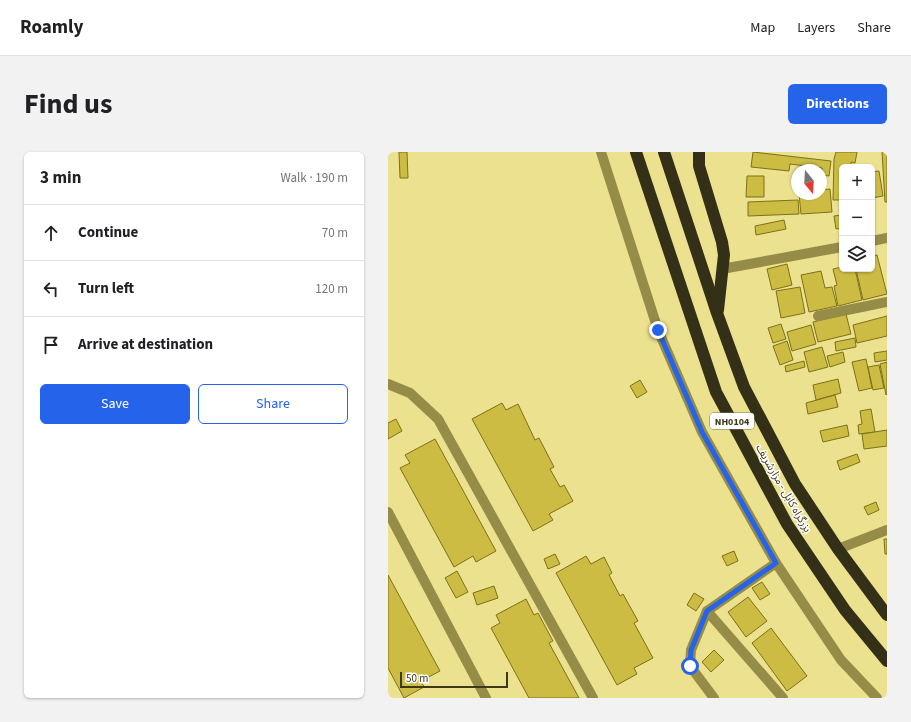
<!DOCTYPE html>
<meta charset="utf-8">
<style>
body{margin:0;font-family:"Source Sans 3","Noto Sans Arabic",sans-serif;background:#f2f2f2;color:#202124}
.controls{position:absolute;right:12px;top:12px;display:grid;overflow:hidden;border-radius:6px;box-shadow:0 1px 3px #0004}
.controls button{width:36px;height:36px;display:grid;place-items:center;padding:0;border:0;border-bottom:1px solid #e0e0e0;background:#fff;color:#202124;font:20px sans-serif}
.compass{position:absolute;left:403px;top:12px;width:36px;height:36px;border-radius:50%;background:#fff;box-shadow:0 1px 3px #0004;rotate:162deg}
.scale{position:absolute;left:12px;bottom:10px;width:108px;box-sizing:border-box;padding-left:4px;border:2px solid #3d3916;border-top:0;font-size:11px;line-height:14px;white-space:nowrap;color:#3d3916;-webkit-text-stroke:3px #fff;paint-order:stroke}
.stop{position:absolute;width:12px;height:12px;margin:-9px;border:3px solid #2563eb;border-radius:50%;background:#fff}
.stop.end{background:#2563eb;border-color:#fff;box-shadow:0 1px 4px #0008}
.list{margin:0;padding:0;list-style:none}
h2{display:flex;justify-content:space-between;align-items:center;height:52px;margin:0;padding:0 16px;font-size:17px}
h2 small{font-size:13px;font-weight:400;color:#757577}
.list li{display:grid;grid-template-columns:26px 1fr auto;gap:12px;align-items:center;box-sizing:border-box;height:56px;padding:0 16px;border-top:1px solid #e0e0e0}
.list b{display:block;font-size:15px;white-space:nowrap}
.list em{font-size:13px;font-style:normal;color:#757577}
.actions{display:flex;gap:8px;padding:12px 16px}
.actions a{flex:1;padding:9px 0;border:1px solid #2563eb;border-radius:6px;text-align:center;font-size:14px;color:#2563eb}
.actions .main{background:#2563eb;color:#fff}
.icon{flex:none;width:22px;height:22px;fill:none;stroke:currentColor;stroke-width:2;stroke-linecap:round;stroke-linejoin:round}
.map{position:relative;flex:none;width:499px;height:546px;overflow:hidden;border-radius:6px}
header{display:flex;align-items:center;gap:24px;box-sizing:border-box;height:56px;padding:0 20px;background:#fff;border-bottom:1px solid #e0e0e0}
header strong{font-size:19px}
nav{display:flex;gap:22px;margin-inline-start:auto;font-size:14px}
.intro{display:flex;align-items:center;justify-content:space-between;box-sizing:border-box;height:96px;padding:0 24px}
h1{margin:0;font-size:28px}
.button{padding:10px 18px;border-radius:6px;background:#2563eb;color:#fff;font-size:14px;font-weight:700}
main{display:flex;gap:24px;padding:0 24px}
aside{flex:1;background:#fff;border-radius:6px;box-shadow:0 1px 3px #0004}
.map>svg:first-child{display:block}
.building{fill:#ccbc43;stroke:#7c7119}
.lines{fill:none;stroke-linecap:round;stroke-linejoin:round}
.minor{stroke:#958c48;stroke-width:10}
.highway{stroke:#333017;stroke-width:12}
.route{stroke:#2563eb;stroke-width:5}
.labels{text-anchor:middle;stroke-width:3;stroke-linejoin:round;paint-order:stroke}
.shield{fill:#fff;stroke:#77745c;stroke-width:1}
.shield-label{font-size:10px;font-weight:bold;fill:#3d3916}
.street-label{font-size:11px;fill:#3d3916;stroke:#fff}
</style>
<header>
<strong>Roamly</strong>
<nav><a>Map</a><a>Layers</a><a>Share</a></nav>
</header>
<div class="intro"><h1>Find us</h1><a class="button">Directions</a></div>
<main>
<aside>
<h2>3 min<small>Walk · 190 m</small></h2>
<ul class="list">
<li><svg class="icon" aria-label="ahead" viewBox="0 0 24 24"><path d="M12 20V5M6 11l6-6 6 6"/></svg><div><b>Continue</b></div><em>70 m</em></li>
<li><svg class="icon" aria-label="left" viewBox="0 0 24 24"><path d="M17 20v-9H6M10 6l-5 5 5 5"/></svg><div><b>Turn left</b></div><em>120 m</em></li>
<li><svg class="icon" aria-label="arrive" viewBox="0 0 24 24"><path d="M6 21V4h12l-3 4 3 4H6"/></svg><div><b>Arrive at destination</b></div></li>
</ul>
<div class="actions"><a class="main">Save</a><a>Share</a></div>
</aside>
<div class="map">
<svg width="499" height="546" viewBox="0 0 499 546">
<rect width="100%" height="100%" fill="#ece18e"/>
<g class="building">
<path d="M11 0H19L20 26H12Z"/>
<path d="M365 0 443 9 441 24 434 23V16L402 12 401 19 363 15Z"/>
<path d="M448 0H469L467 11 463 10V15H454V48H445L446 7Z"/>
<path d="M494 0H499V50H497Z"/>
<path d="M491 19 495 44 484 46V20Z"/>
<path d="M359 24H376V45H358Z"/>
<path d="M442 37 444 60 413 62 411 42H433V38Z"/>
<path d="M410 48 411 62 360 64V50Z"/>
<path d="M454 63V76L448 77 446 64Z"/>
<path d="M396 68 398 77 368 83 367 74Z"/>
<path d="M489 103 499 142 475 148 468 117H484V104Z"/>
<path d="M399 112 404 133 384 138 379 117Z"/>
<path d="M454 115V117H467L474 148 450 154 446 134 449 133 445 117Z"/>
<path d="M433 119 437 136 444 135 449 154 421 160 413 123Z"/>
<path d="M412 135 417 161 393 166 388 139Z"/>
<path d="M458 162 463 182 430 190 425 170Z"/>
<path d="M499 164V184L469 191 465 173Z"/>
<path d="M393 172 398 187 385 191 380 176Z"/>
<path d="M423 173 428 192 404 199 399 180Z"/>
<path d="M467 186 468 195 448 199 447 190Z"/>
<path d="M399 189 405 208 392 213 385 194Z"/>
<path d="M434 195 440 215 421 220 416 200Z"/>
<path d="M499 199V208L487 210 486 201Z"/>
<path d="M455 200 457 210 442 215 439 204Z"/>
<path d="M478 207 484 236 471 239 464 210Z"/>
<path d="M416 209 417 215 398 220 397 214Z"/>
<path d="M499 210V242L498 243 492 212Z"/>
<path d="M491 213 496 236 485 238 480 215Z"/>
<path d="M450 227 453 241 428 248 425 233Z"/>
<path d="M252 228 259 240 249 246 242 234Z"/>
<path d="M447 243 450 255 420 262 418 251Z"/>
<path d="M114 251 118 258 130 252 147 288 151 286 166 315 162 317 172 335 176 333 185 349 161 362 165 368 145 379 84 267Z"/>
<path d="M483 257 487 280 471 282 470 273 474 272 472 259Z"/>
<path d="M8 267 14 279 0 287V271Z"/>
<path d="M459 273 461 284 435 290 432 279Z"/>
<path d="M499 278V294L476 297 474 282Z"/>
<path d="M47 287 108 399 88 410 85 404 66 415 12 316 22 311 17 303Z"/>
<path d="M469 302 472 310 452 318 449 309Z"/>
<path d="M488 350 491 358 480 363 476 355Z"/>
<path d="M496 387H499V402H497Z"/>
<path d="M346 399 350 409 339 414 334 404Z"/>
<path d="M167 402 172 412 160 417 156 407Z"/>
<path d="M198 404 203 412 216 405 224 421 221 423 232 444 235 442 250 469 246 471 265 506 246 516 249 522 229 533 168 421Z"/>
<path d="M69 419 80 440 68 446 57 426Z"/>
<path d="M0 423 52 519 33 529 36 535 16 546 0 516Z"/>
<path d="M374 430 382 442 372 448 364 436Z"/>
<path d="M106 434 110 446 89 453 85 441Z"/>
<path d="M306 441 316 447 308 459 299 453Z"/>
<path d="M360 445 379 469 358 485 340 460Z"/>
<path d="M138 447 146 463 150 461 165 489 161 491 191 546H141L103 476 112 471 108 463Z"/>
<path d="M383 476 419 524 399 539 364 491Z"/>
<path d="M326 498 336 508 323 520 314 510Z"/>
</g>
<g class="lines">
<g class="minor">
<path d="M213 0 270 178 314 280 388 411 453 508 489 546"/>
<path d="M484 89 499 86"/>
<path d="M334 117 454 95"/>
<path d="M430 164 499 150"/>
<path d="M0 232 22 241 50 267 205 546"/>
<path d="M0 360 98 546"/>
<path d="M450 397 499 378"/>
<path d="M319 459 395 546"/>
<path d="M326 546 302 514 303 498 319 459 388 411"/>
</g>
<g class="highway">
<path d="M248 0 328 240 399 372 457 458 499 509"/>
<path d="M276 0 329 161 356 235 407 332 450 397 499 463"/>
<path d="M311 0V14L334 90 336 103 330 158"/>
</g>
</g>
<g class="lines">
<path class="route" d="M270 178 314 280 388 411 319 459 303 498 302 514"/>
</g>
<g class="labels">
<rect class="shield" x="322" y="261" width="44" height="16" rx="3"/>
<g class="shield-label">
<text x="344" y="273">NH0104</text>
</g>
<g class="street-label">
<text transform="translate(396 336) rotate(60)" y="4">بزرگراه کابل - مزارشریف</text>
</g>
</g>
</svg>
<div class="controls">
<button>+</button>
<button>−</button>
<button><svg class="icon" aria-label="layers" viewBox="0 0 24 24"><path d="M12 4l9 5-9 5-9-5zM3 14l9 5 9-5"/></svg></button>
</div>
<svg class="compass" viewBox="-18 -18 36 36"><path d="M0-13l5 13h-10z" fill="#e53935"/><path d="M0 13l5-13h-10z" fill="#757577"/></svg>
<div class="scale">50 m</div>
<div class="stop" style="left:302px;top:514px"></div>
<div class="stop end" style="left:270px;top:178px"></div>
</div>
</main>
